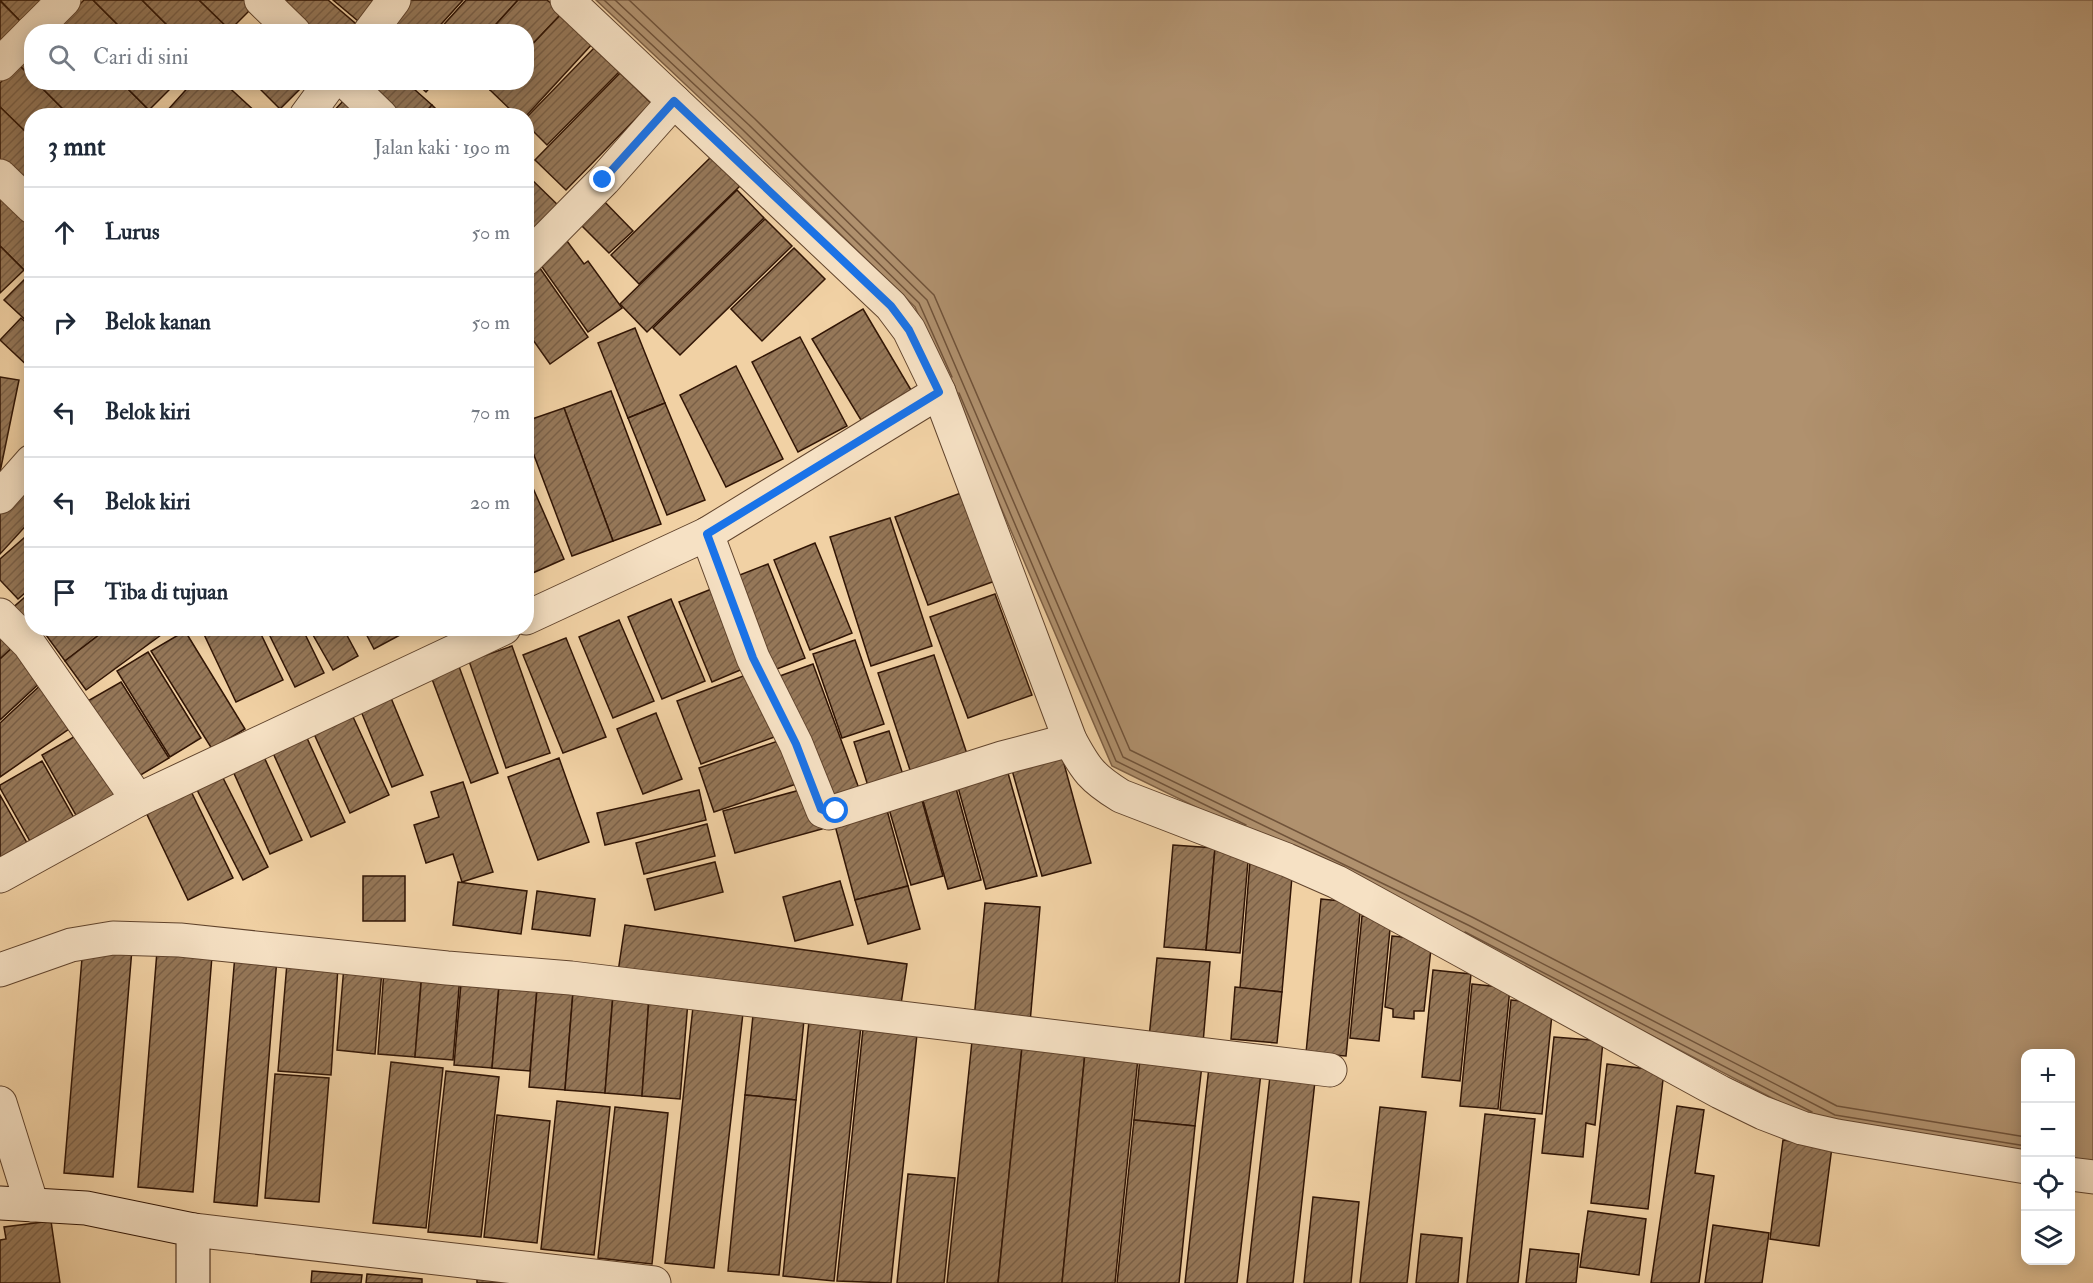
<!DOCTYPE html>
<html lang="id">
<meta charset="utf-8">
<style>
body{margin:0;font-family:"IM FELL Double Pica",serif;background:#f6f6f7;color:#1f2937}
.controls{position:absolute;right:18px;bottom:18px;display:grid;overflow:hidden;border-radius:12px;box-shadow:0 3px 15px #0003}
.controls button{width:54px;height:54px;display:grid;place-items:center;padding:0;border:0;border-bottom:2px solid #e0e1e3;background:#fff;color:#1f2937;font:30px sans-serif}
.stop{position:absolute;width:18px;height:18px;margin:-14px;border:4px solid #1a73e8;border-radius:50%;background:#fff}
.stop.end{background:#1a73e8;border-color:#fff;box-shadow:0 2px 6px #0008}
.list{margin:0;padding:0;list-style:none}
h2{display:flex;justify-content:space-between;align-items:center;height:78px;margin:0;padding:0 24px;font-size:26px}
h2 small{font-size:20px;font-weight:400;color:#747a83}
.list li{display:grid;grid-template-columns:39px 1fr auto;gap:18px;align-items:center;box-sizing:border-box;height:90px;padding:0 24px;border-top:2px solid #e0e1e3}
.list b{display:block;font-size:22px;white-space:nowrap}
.list em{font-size:20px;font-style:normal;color:#747a83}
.icon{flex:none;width:33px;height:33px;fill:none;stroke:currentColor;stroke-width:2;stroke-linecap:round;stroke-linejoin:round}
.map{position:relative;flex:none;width:2093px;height:1283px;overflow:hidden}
.search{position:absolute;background:#fff;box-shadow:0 3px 15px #0003;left:24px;top:24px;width:510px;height:66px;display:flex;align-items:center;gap:15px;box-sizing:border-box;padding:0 21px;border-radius:24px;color:#747a83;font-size:22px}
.panel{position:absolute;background:#fff;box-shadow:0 3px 15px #0003;left:24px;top:108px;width:510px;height:528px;border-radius:24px}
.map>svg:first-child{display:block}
.water{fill:#b0916e;stroke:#7d5f44;stroke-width:1.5}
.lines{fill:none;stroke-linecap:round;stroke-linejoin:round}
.shore{stroke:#70533a;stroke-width:1.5}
.building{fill:url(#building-hatch);stroke:#311505;stroke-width:1.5}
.street-casing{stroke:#61442d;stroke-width:35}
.secondary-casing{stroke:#311505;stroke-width:35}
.street{stroke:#f6e1c4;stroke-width:33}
.secondary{stroke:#f6e1c4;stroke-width:33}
.route{stroke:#1a73e8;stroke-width:8}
</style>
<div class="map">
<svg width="2093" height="1283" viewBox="0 0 2093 1283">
<defs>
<pattern id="building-hatch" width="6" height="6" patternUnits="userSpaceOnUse" patternTransform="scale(1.5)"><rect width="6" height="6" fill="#957758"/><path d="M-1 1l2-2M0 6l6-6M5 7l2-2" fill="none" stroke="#7a6047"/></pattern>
</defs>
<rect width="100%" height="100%" fill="#f1d1a4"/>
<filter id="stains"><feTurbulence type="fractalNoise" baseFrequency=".00333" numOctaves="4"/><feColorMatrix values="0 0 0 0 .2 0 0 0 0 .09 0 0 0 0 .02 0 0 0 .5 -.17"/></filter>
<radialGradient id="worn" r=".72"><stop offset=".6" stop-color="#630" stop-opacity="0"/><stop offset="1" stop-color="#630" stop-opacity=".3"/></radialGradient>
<path class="water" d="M596 0H2093V1171L2071 1167 2070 1054H2026L2025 1160 1830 1128 1462 937 1112 766 915 307 739 135Z"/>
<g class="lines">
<g class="shore">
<path d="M604 0 743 130 919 303 952 377"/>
<path d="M615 0 749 125 927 300 1123 757 1468 925 1835 1115 2026 1146"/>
<path d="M629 0 755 119 934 295 1130 750 1472 917 1837 1106 2026 1137"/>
<path d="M959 393 1116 761 1246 825"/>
<path d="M1465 932 1812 1112"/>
</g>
</g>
<g class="building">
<path d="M0 0H43L21 22Z"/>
<path d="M84 0H93L125 32H70L61 23Z"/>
<path d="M93 0H142L174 32H125Z"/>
<path d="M142 0H199L230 30 228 32H174Z"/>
<path d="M199 0H252L256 4 230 30Z"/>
<path d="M287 0H328L362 29 360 32H313L282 6Z"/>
<path d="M333 0H385L364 26Z"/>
<path d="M401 0H463L434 32H372Z"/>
<path d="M466 0H518L489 32H437Z"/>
<path d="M518 0H547L562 13 526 51V32H489Z"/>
<path d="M0 1 21 22 0 43Z"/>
<path d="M562 13 594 42 526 116H517L490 90 497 82H526V51Z"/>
<path d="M594 48 619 72 547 145 526 124V118Z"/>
<path d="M32 51V78L18 64Z"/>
<path d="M18 64 32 78V82H36L70 116H32V138L0 107V83Z"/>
<path d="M620 73 651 103 566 190 535 160Z"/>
<path d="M36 82H121L149 110 143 116H70Z"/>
<path d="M121 82H176V83L149 110Z"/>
<path d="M193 82H223L260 116H167L165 113Z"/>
<path d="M253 82H307L280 109Z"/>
<path d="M357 82H406L432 105 422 116H393Z"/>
<path d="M415 82H435L426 92Z"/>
<path d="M481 82H497L490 90Z"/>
<path d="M345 99 362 116H329Z"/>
<path d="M432 105 443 116H422Z"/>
<path d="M0 107 32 138V199L0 168Z"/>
<path d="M712 156 741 185 639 284 611 255Z"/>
<path d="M526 174 564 211 542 234 526 219Z"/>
<path d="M0 185 32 217V262L24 270 0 246Z"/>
<path d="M737 190 764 218 647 332 620 304Z"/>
<path d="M598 195 633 231 609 253 574 218Z"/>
<path d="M765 219 792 246 680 355 653 328Z"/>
<path d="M564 237 584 264 588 261 622 308 588 332 535 257Z"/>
<path d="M0 246 24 270 0 293Z"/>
<path d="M794 248 825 279 762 341 731 309Z"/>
<path d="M537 264 588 337 550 364 526 330V271Z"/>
<path d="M29 275 32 277V326L4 300Z"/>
<path d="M863 309 911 390 861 420 812 339Z"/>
<path d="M21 318 32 328V370L0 340Z"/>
<path d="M635 328 665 403 628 418 598 343Z"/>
<path d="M800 337 847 426 798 452 752 362Z"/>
<path d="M736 366 783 459 726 487 680 395Z"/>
<path d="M0 377 19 380 0 472Z"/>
<path d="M611 391 661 524 613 541 564 408Z"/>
<path d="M665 403 705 500 667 515 628 418Z"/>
<path d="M564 408 613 541 572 556 526 434V421Z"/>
<path d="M529 479 564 559 526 576V480Z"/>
<path d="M16 487 32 501V519L0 554V505Z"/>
<path d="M961 493 995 581 928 605 895 517Z"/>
<path d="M890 518 932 646 871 666 830 537Z"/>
<path d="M32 531V587L18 599 0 580V559Z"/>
<path d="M815 543 852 633 810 650 774 560Z"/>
<path d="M768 564 805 658 764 674 727 580Z"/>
<path d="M719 586 752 665 712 682 679 602Z"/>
<path d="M32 591V628H42L33 636 10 610Z"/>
<path d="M995 594 1032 695 968 718 930 617Z"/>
<path d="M671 599 705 681 662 699 628 617Z"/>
<path d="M619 620 654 701 613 718 579 637Z"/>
<path d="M55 628H108L65 661 46 635Z"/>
<path d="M108 628H163L165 632 86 690 65 661Z"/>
<path d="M201 628H258L283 680 236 702Z"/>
<path d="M266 628H302L324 673 295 687Z"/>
<path d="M309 628H343L358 656 333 670Z"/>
<path d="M363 628H413L374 649Z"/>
<path d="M185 631 245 729 212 749 151 651Z"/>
<path d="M0 632 14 646 0 659Z"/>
<path d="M566 638 606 737 563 753 523 655Z"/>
<path d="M855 640 884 724 842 738 813 654Z"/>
<path d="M14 646 45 678 0 720V659Z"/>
<path d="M512 646 550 753 506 768 469 661Z"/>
<path d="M148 652 201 738 170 757 117 671Z"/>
<path d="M934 655 969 760 913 779 878 673Z"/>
<path d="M457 661 498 773 471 783 429 671Z"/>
<path d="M813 664 861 794 825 807 777 677Z"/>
<path d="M754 672 777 736 701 764 677 701Z"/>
<path d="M47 679 79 722 0 777V723Z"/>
<path d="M121 682 169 758 134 779 86 702Z"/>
<path d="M386 686 423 775 392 787 356 699Z"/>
<path d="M348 706 389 795 350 813 309 723Z"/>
<path d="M656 713 682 779 643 794 617 729Z"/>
<path d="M302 727 345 822 311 837 268 742Z"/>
<path d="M86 730 126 799 81 824 42 755Z"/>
<path d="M889 731 904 778 869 789 854 742Z"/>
<path d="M787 738 802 782 714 812 699 768Z"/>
<path d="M259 746 302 840 270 854 228 760Z"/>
<path d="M1060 749 1091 863 1042 876 1010 763Z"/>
<path d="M559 758 589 842 538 860 508 777Z"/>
<path d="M42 761 78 825 35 850 0 788V785Z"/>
<path d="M216 764 268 867 243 880 190 776Z"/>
<path d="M1006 766 1037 876 986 889 956 780Z"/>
<path d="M954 781 981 880 948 889 920 790Z"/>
<path d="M463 782 493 872 462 882 453 854 426 863 414 825 439 817 431 792Z"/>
<path d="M187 783 233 878 188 900 142 804Z"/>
<path d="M811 787 822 829 735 853 723 811Z"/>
<path d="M699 790 706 820 605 845 597 813Z"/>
<path d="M920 793 943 876 911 885 887 802Z"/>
<path d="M0 795 31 850 0 867Z"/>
<path d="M885 803 908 886 855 900 833 818Z"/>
<path d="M707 824 715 856 644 874 636 843Z"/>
<path d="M1173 845 1215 848 1206 950 1164 947Z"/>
<path d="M1215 848 1249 850 1240 953 1206 950Z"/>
<path d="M1250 861 1293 865 1282 992 1240 988Z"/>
<path d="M715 862 723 892 655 910 647 879Z"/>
<rect x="363" y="876" width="42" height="45"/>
<path d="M840 881 853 925 795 941 783 897Z"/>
<path d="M458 882 527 891 521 934 453 925Z"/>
<path d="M908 886 920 929 868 944 855 900Z"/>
<path d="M537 891 595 899 590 936 532 929Z"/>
<path d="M1321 899 1361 903 1346 1056 1306 1053Z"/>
<path d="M985 903 1040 907 1030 1023 974 1019Z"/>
<path d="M1362 916 1391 919 1379 1041 1350 1038Z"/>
<path d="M625 925 907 964 900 1011 618 972Z"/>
<path d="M1392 936 1432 940 1424 1011H1414V1019L1393 1017V1009L1385 1007Z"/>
<path d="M83 946 132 949 113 1177 64 1173Z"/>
<path d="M157 951 212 956 193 1192 138 1187Z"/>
<path d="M235 955 277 958 257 1206 214 1202Z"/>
<path d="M1157 958 1210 962 1203 1043 1149 1038Z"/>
<path d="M287 963 338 967 331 1075 278 1071Z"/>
<path d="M344 966 382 970 375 1054 337 1050Z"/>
<path d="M384 970 422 972 415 1057 378 1054Z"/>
<path d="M1433 970 1471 974 1460 1081 1422 1077Z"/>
<path d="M422 972 460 976 453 1060 415 1057Z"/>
<path d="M461 983 499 986 492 1068 454 1065Z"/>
<path d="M1472 984 1510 988 1498 1109 1460 1106Z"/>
<path d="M499 986 537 989 530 1071 492 1068Z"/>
<path d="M1235 987 1282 992 1277 1043 1231 1039Z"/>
<path d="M537 989 573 992 565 1090 529 1087Z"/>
<path d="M573 992 613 995 605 1093 565 1090Z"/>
<path d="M613 995 649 998 642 1096 605 1093Z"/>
<path d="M649 998 688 1001 680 1099 642 1096Z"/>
<path d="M1511 1000 1553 1004 1542 1114 1500 1110Z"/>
<path d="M693 1007 743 1013 714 1268 665 1263Z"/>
<path d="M753 1015 804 1020 796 1100 745 1095Z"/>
<path d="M809 1021 861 1026 834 1281 783 1276Z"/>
<path d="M863 1029 917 1034 891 1283 837 1281Z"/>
<path d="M1554 1037 1603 1041 1595 1125 1586 1123 1583 1157 1542 1153Z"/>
<path d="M972 1041 1022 1047 998 1283H947Z"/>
<path d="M1022 1047 1085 1053 1062 1283H998Z"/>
<path d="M1085 1053 1138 1058 1115 1283H1062Z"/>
<path d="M1140 1058 1202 1065 1195 1126 1134 1120Z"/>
<path d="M391 1062 443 1068 426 1228 373 1223Z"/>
<path d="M1607 1064 1664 1071 1648 1209 1591 1203Z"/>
<path d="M1209 1067 1261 1073 1237 1283H1185Z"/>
<path d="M446 1071 499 1077 481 1237 428 1232Z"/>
<path d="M275 1074 329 1078 319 1202 265 1198Z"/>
<path d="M1270 1076 1315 1081 1293 1283H1247Z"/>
<path d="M745 1095 796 1100 779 1275 728 1271Z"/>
<path d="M557 1101 610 1107 594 1255 541 1249Z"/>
<path d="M1677 1106 1704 1110 1695 1173 1714 1176 1699 1283H1651Z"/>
<path d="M615 1107 668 1113 652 1264 598 1258Z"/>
<path d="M1380 1107 1426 1112 1407 1283H1360Z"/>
<path d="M1485 1114 1535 1119 1518 1283H1467Z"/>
<path d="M497 1115 550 1121 537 1243 484 1237Z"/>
<path d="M1134 1120 1195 1126 1179 1283H1117Z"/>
<path d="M1783 1140 1832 1147 1819 1246 1770 1239Z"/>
<path d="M908 1174 955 1178 944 1283H897Z"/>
<path d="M1313 1197 1359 1202 1351 1283H1304Z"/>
<path d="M1588 1211 1646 1219 1639 1275 1580 1267Z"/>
<path d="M51 1221 60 1283H0V1240L6 1239 4 1227Z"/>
<path d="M1713 1225 1769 1233 1762 1283H1705Z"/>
<path d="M1421 1234 1462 1238 1458 1283H1416Z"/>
<path d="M1530 1249 1579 1254 1576 1283H1526Z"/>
<path d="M312 1271 362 1275 361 1283H311Z"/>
<path d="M367 1274 422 1279V1283H366Z"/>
<path d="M477 1279 521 1283H477Z"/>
</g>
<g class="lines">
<g class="street-casing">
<g id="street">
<path d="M261 0 294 32"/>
<path d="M567 0 891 306 909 330 939 392 1070 740C1086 770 1092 778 1121 796L1287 860 1337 882 1720 1092 1763 1113 1802 1128 1837 1136 2026 1167"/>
<path d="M32 32 64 0"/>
<path d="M370 32 394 0"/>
<path d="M0 64 32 32"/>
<path d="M346 82 381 116"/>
<path d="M306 116 331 82"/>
<path d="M0 176 32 207"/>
<path d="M526 259 604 180 674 101"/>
<path d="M0 497 32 461"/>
<path d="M707 534 753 658 796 744 823 811 829 813 836 811 1002 758 1070 740"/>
<path d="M0 615 29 644 138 800"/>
<path d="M526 618 707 534 939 392"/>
<path d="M0 876 138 800 504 628"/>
<path d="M0 970 71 945 113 938 180 940 447 968 571 978 1330 1070"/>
<path d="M0 1103 32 1205"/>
<path d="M2070 1174 2093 1177"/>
<path d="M193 1230 654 1283"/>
</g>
</g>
<g class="secondary-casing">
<path id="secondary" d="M0 1203 86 1208 193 1230V1283"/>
</g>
<use href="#street" class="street"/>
<use href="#secondary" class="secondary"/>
</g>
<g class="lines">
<path class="route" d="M603 180 674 101 891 306 909 330 939 392 707 534 753 658 796 744 821 809 829 813 836 811"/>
</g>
<rect width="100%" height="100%" filter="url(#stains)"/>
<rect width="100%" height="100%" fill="url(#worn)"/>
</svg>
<div class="controls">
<button>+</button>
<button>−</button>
<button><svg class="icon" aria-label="locate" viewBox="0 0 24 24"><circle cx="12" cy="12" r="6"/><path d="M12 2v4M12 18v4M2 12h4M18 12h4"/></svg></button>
<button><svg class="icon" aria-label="layers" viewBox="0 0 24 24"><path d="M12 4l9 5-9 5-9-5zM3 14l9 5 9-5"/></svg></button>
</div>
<div class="stop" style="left:836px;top:811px"></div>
<div class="stop end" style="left:603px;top:180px"></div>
<div class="search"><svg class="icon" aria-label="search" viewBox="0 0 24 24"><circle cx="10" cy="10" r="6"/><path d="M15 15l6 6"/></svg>Cari di sini</div>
<section class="panel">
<h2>3 mnt<small>Jalan kaki · 190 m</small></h2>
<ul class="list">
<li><svg class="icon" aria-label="ahead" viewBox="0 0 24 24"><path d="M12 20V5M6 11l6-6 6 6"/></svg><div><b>Lurus</b></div><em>50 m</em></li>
<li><svg class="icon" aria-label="right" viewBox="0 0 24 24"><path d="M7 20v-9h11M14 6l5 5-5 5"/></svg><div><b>Belok kanan</b></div><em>50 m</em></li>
<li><svg class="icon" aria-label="left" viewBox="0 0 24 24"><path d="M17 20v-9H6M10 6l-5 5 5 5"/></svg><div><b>Belok kiri</b></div><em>70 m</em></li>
<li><svg class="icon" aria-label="left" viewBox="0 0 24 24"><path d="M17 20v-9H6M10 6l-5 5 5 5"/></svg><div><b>Belok kiri</b></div><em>20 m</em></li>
<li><svg class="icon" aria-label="arrive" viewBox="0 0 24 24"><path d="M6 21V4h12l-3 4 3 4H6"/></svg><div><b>Tiba di tujuan</b></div></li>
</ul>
</section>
</div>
